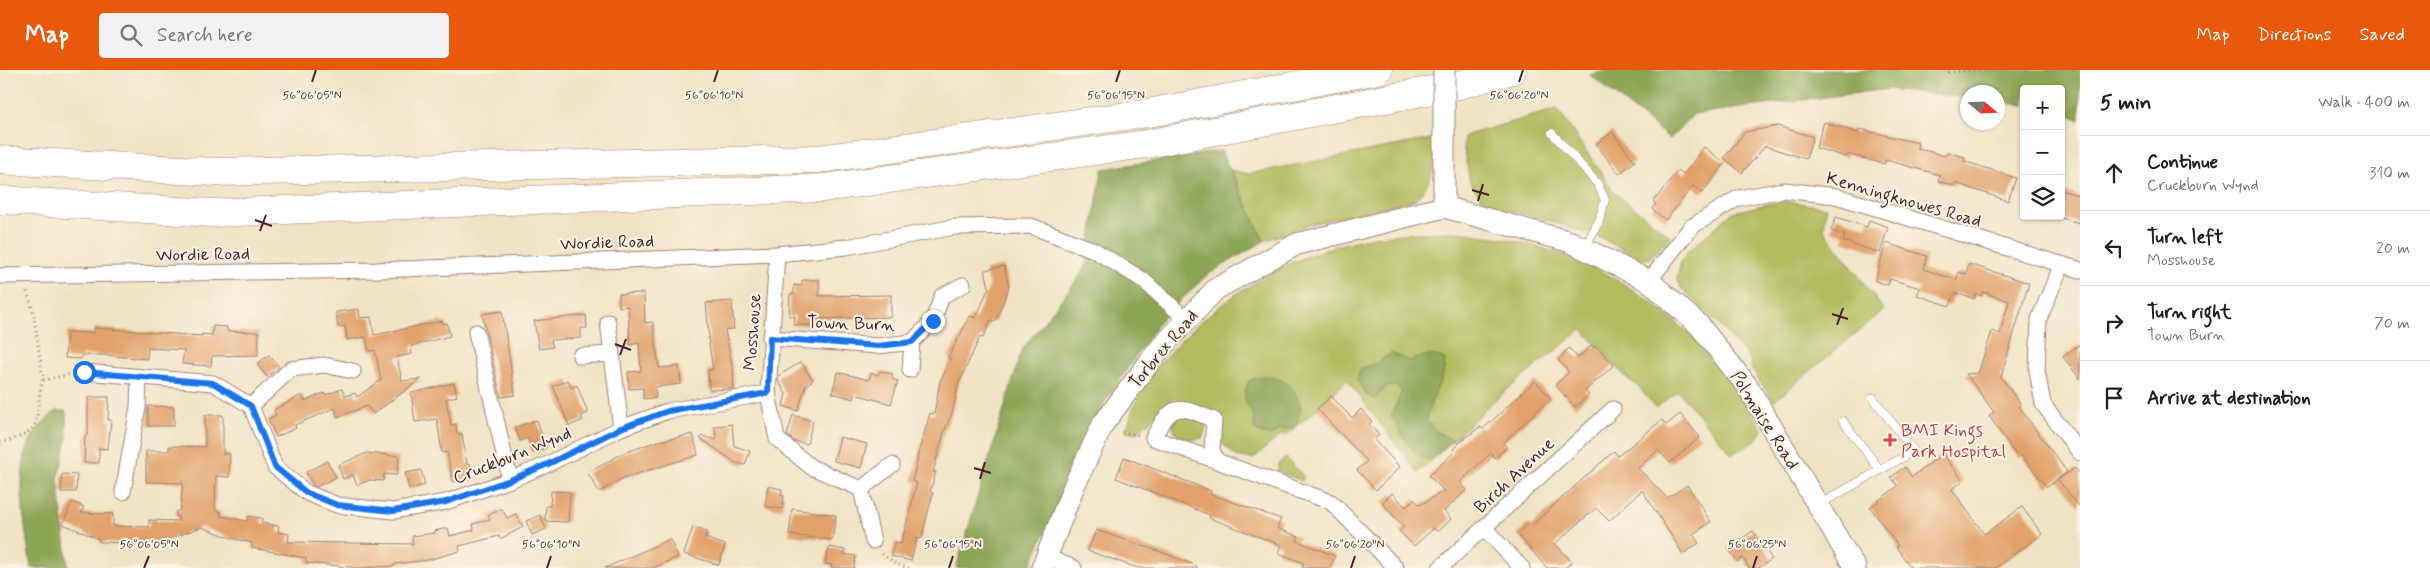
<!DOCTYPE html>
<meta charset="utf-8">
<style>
body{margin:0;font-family:Mynerve,sans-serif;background:#f2f2f2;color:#202124}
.controls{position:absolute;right:15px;top:15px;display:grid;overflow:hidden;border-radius:5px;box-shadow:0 1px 4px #0004}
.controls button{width:45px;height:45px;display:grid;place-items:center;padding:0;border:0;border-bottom:1px solid #e0e0e0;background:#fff;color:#202124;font:25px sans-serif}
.compass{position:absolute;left:1960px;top:15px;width:45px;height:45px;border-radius:50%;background:#fff;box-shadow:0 1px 4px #0004;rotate:109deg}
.stop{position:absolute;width:15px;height:15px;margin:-11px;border:4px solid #1a73e8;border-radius:50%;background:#fff}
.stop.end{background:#1a73e8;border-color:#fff;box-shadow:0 1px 5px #0008}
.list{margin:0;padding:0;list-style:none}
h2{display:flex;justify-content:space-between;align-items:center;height:65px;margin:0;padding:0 20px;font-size:21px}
h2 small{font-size:16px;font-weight:400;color:#757577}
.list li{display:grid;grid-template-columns:32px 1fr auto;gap:15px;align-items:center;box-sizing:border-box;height:75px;padding:0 20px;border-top:1px solid #e0e0e0}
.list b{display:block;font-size:19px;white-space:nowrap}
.list p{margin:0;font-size:16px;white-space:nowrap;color:#757577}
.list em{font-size:16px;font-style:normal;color:#757577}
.icon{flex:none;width:28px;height:28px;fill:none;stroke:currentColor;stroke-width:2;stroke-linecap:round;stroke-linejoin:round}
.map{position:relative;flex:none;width:2080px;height:498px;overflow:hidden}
header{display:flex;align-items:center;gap:30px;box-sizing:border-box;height:70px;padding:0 25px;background:#ea580c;color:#fff}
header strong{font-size:24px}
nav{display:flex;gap:28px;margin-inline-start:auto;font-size:18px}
.search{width:350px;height:45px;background:#f2f2f2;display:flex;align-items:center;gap:12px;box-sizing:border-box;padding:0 18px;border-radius:5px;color:#757577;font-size:19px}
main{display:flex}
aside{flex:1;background:#fff}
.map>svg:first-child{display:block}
.green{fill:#b0bc5e;stroke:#7d6e44}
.forest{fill:#8ca455;stroke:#6b6240}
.building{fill:#e1a16b}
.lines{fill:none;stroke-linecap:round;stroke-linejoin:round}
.lane-casing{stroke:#9d8178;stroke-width:9}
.street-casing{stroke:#9d8178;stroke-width:17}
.secondary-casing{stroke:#9d8178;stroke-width:23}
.highway-casing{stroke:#9d8178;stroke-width:29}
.path{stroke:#9d8178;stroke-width:3;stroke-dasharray:1 4;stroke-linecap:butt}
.lane{stroke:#fff;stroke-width:8}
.street{stroke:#fff;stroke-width:15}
.secondary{stroke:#fff;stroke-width:21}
.highway{stroke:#fff;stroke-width:28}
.secondary-bridge-casing{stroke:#9d8178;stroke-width:23;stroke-linecap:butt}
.secondary-bridge{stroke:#fff;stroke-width:21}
.route{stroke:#1a73e8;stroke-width:6}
.ticks{fill:none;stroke:#4a1f2b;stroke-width:2}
.health-dot{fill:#e0444e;stroke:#fcf5e5;stroke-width:2}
.labels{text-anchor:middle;stroke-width:4;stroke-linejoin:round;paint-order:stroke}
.street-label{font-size:18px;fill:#4a1f2b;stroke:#fcf5e5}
.health-label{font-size:18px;fill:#be3a42;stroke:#fcf5e5;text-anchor:start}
.ticks-label{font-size:12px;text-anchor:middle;fill:#4a1f2b;stroke:#fcf5e5;stroke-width:4;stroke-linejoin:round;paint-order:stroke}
</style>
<header>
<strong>Map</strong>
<div class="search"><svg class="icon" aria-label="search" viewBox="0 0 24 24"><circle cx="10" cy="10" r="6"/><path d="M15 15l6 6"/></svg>Search here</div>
<nav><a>Map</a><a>Directions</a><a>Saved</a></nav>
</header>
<main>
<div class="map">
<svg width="2080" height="498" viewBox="0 0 2080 498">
<rect width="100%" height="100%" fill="#fcf5e5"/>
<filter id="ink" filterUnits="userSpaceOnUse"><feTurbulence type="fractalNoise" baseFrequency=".02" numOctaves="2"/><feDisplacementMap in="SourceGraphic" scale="10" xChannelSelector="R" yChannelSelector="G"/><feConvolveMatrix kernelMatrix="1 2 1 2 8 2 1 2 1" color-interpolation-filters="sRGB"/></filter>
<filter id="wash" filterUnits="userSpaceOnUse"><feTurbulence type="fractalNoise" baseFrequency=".0096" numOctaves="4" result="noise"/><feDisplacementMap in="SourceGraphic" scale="20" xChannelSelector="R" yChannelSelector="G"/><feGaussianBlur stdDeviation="1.12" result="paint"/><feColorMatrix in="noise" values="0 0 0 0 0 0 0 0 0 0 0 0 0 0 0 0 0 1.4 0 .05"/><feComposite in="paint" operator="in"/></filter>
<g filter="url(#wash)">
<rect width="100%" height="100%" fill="#f0e3c5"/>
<g class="green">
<path d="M1557 39 1615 123 1671 167 1650 188 1642 189 1599 167 1544 149 1492 136 1481 127 1470 112 1464 80V66Z"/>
<path d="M1436 68C1435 92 1434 113 1414 130L1310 154 1264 171 1231 100 1248 104Z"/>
<path d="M1782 131 1826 137 1824 160 1884 240 1774 331 1752 300 1751 292 1745 283 1703 238 1681 218 1677 209 1681 191 1687 182 1733 142Z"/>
<path d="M1450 162C1553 169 1635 207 1707 281 1729 303 1744 333 1762 359 1758 373 1744 377 1732 384L1678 321 1656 338 1637 315 1628 309 1582 259 1497 328 1418 403 1347 310 1317 339 1286 365 1282 364 1253 389 1236 386 1223 374V344L1174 328 1137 363 1126 361C1131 346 1135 329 1144 315 1195 240 1291 178 1382 166 1404 163 1427 163 1450 162Z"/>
<path d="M1181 345 1204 353 1206 357 1202 368 1190 370 1176 364 1172 354 1176 347Z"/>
<path d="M1286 388 1304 407 1302 411 1278 401V394Z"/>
</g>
<g class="forest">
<path d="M1609 0H2080V50L2061 41V19H2024V35L1998 32V22H1968L1967 28 1889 19 1694 44 1670 69 1590 5Z"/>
<path d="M1221 81 1264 171 1207 205 1161 249 1104 333 1029 498H956L1022 280 1079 207 1087 191 1102 99Z"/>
<path d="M1392 283 1409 291C1423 286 1431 283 1445 289 1446 310 1428 329 1427 351L1437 362 1453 370 1432 390C1411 388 1401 360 1391 346L1402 321 1397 316H1387L1375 329 1366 325 1357 309 1362 298 1376 293Z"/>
<path d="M1266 306 1282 310 1294 321 1301 336 1296 357 1279 360 1270 366 1258 362 1254 358 1255 348C1246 333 1240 326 1250 310Z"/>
<path d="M55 341H66L67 369 58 409 68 498H31C26 461 12 397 34 364 39 356 48 348 55 341Z"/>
</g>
<g id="blocks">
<g class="building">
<path d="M1824 52 1858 63 1859 59 1918 73 1917 78 1945 86 1947 82 1965 87 1964 91 2016 108 2008 131 1955 113V116L1938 111 1940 105 1886 90 1884 94 1847 84 1846 87 1816 78Z"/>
<path d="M1778 56 1813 67 1806 89 1765 76 1742 103 1724 88 1745 62Z"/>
<path d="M1612 62 1635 91 1619 104 1596 74Z"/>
<path d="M1704 77 1725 93 1702 123 1693 116 1666 150 1652 139 1656 134 1653 132 1678 100 1684 104Z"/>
<path d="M2061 120 2080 126V153L2061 148Z"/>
<path d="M1836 147 1867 157 1869 150 1888 157 1880 183 1843 171 1845 165 1831 161Z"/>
<path d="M1886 173 1927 186 1923 199 1956 210 1959 202 1966 204 1969 194 2029 213 2001 307 2021 335 2019 337 2067 402 2047 417 2021 385 2018 388 1989 346 1994 342 1966 304 1978 303 1992 261 2000 264 2009 231 1983 222 1982 226 1976 224 1974 229 1955 223 1950 236 1917 225 1920 218 1890 209 1888 215 1875 211Z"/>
<path d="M1004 196 1009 217 995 252 991 250 983 268 980 267 959 313 952 343 944 362 933 402H936L930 422 933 423 921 469 917 468 911 491 891 486 895 472 901 474 917 413 912 411 918 388H917L930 343 934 344 940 311 951 289 948 288 970 246 976 248 989 217 985 200Z"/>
<path d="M802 210H819V226L891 225V247L813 249V255H794L795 246H789L790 224H794V215L802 216Z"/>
<path d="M644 223 645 253 653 252 659 298 679 296 681 314 655 317 656 328 643 329V318L629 319 628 302 641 301 639 273 630 275 628 236 619 237V224Z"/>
<path d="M732 231 734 259 725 260 733 299 734 319 709 320 708 300H713L708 268H709L706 233Z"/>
<path d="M359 239 360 248 371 247 374 265 442 251 443 254 447 253 450 266 411 276 412 284 397 287 402 311 421 309 373 344 367 336 337 347 335 338 295 355 296 358 276 367 268 349 276 345 274 340 290 331 302 325 305 331 324 323 325 325 342 319 345 326 355 323 357 327 381 310 375 280 369 281 366 267 347 270 345 256 338 257 336 242Z"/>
<path d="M502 241 515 325 501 327 482 244Z"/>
<path d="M586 245 587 258H581V268L551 270 553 277 539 279 534 251Z"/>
<path d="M213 256 227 257V261L259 262 258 285 212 286 211 296 182 294 184 280 148 278 147 289 104 285H82L81 289 65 288 67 262 94 263V258L202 266V264L212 265Z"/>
<path d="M2080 274V309L2063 287Z"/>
<path d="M1592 275 1594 278 1596 276 1614 295 1585 321 1589 325 1575 337 1555 315 1569 302 1558 290 1569 278 1578 288Z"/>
<path d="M269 285 279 297 267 307 257 294Z"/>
<path d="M801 292 813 310 806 315 798 341 783 336 786 324 778 310V306Z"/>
<path d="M880 301 893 304 892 309 898 311 891 334 855 324 854 329 832 323 838 302 869 310 871 303 878 305Z"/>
<path d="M568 310 571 318 577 315 588 343 581 346 583 350 569 356 553 316Z"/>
<path d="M1535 311 1551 328 1503 373 1507 377 1495 388 1491 383 1460 412 1467 420 1444 441 1451 449 1438 462 1434 458 1414 476 1399 461 1404 457 1382 433 1392 423 1406 437 1414 429 1420 435 1444 421 1429 406 1455 381 1453 379 1460 372 1480 357 1483 359Z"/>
<path d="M454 313 457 326 446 329 451 355 456 354 457 364H462L467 394 470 393 473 408 453 412 447 382 442 383 437 349 415 352 411 323Z"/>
<path d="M1331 326 1352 348 1361 339 1372 351 1369 354 1379 365 1374 370 1400 397 1376 420 1357 400 1367 391 1317 339Z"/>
<path d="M88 327H109L108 350H111L108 379 99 378V393H84L85 365H88Z"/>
<path d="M148 336 174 337V356H148Z"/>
<path d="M1680 344 1700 367 1670 393 1658 380 1638 398 1667 428 1687 415 1711 452 1693 464 1699 473 1683 484 1642 420 1609 451 1596 438 1555 474 1572 492 1565 498H1547L1517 464 1528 454 1531 456 1614 381 1618 386 1662 350 1666 355Z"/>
<path d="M205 345H223V384H230L229 407 216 406 215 440 221 442 220 446 247 451 248 446 262 448 261 453 279 456 278 462 289 464 288 472 413 474 412 466 435 463 434 461 448 458 450 466 474 460 473 454 490 449 488 445 502 439 507 448 516 444 523 457 500 469 499 466 459 476 460 481 428 490 395 494V496L360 498 306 493V488L252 478V473L231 468 202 457 155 474 99 472V469L63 454 72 432 84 437 81 443 113 444V456L149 457V450L179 451 175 442 180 440 183 413 146 412V381H169V376L205 377Z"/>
<path d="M793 345 813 351 807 374 794 371 787 365Z"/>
<path d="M537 350 546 378 532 382 528 368 520 371 515 357Z"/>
<path d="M732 354 734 376 750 381 745 395 736 393 700 368 702 366 716 370 715 356Z"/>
<path d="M693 364 698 385 623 408 599 422 588 403 621 384 655 372Z"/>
<path d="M840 367 867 374 861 398 834 391Z"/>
<path d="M367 383 399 386 397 405 384 404 383 411 370 410 357 415 353 405 343 409 338 395Z"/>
<path d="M1943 384 1963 411 1952 419 1984 464 2022 437 2042 464 1995 498H1911L1896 477 1898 476 1870 437 1898 416 1891 407 1905 397 1912 407Z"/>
<path d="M1124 387 1211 421 1210 424 1281 449 1277 458 1299 467 1297 471 1335 486 1330 498H1302L1304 493 1278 483 1281 475 1209 448 1210 445 1116 408Z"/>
<path d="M327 391 336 407 316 417 313 415 306 402Z"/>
<path d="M2075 398 2080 404V437L2058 410Z"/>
<path d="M421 400 425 415 409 419 405 403Z"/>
<path d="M62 404 77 405 76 422H61Z"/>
<path d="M768 416 782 419 781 425 784 426 782 439 765 436Z"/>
<path d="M551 421 570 422 568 452 545 451 546 436H550Z"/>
<path d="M792 439 836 445 832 470 789 465Z"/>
<path d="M540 445 546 459 532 465 526 451Z"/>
<path d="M693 457 707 462 705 468 725 475 719 495 684 484Z"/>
<path d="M1096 460 1161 482 1197 496V498H1138L1088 481Z"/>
<path d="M1753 461 1772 489 1759 498H1749L1743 488 1738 492 1728 478Z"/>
<path d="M670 469 678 487 653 498H605Z"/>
<path d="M829 477 845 480 844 484 856 486 854 498H831L832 495 825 494Z"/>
</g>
</g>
</g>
<g filter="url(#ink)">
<use href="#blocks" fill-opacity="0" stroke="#9d8178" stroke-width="1"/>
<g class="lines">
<g class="lane-casing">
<g id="lane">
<path d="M1552 63 1597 113 1605 130 1599 151 1585 177"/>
<path d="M1843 351 1880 400"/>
<path d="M1820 434 1914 381 1873 328"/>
</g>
</g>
<g class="street-casing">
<g id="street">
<path d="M777 184 768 323 777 369 811 397 861 419 873 471"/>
<path d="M2062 194 2039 249 2037 301 2043 334 2080 383"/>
<path d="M0 206 377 200 777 184 846 177 955 157 1031 156 1094 180 1143 210 1186 249"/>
<path d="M1649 211 1691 157 1738 128 1784 120 1836 126 2080 200"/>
<path d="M608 252 621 358"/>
<path d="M476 262 510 410"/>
<path d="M770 268 878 276 912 272 933 251 942 226 963 215"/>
<path d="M580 286 611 284"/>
<path d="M910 300 912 272"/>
<path d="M85 302 213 313 251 336 275 397 307 423 337 435 393 441 446 432 510 410 548 394 621 358 668 341 768 323"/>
<path d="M251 336 291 299 324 295 353 301"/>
<path d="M1216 391 1212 379 1214 350C1178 335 1173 331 1153 368L1331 432 1396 498"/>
<path d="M861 419 892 395"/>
<path d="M123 422 138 337 139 307"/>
<path d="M1484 458 1522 498"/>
<path d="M1046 487 1074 498"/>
<path d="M1440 498 1613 339"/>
</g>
</g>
<g class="secondary-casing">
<g id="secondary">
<path d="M1444 137V67"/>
<path d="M1042 498 1074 416 1103 354 1157 282 1216 219 1297 174 1444 137 1571 172 1649 211 1699 255 1748 317 1855 498"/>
</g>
</g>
<g class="highway-casing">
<g id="highway">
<path d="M0 90 216 102 819 89 1148 43 1378 0"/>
<path d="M0 130 212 143 823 118 1146 74 1459 15 1512 0"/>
</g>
</g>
<g class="path">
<path d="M1948 2 1989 0"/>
<path d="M43 310 72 304"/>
<path d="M1122 362 1139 365"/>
<path d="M0 373C51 360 31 348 43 310L33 240 26 219"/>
<path d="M882 484 896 494 909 498"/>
</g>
<use href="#lane" class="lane"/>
<use href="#street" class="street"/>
<use href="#secondary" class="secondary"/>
<use href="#highway" class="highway"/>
<g class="secondary-bridge-casing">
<path id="secondary-bridge" d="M1444 0V67"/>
</g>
<use href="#secondary-bridge" class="secondary-bridge"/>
</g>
</g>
<g class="lines" filter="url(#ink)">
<path class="route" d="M84 302 213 313 251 336 275 397 307 423 337 435 393 441 446 432 510 410 548 394 621 358 668 341 768 323 770 268 878 276 912 272 933 251"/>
</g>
<path class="ticks" d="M312 12 316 0M714 12 718 0M1116 12 1120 0M1519 12 1523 0M1472 120 1489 125M1478 131 1483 114M255 150 272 156M260 161 266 145M1832 244 1848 249M1837 255 1843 238M615 274 631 280M620 285 626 269M974 398 991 403M980 409 985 392M144 498 149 486M547 498 551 486M949 498 953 486M1351 498 1355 486M1753 498 1757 486"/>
<path class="health-dot" d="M1887.5 362.5h5v5h5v5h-5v5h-5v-5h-5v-5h5z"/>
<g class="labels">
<g class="street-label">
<text transform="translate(1904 129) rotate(16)" y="6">Kenningknowes Road</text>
<text transform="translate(607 172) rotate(-2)" y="6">Wordie Road</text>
<text transform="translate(203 184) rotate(-1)" y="6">Wordie Road</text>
<text transform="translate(851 253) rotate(2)" y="6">Town Burn</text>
<text transform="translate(752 262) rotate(-86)" y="6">Mosshouse</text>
<text transform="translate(1163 279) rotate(-50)" y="6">Torbrex Road</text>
<text transform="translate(1765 350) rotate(58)" y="6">Polmaise Road</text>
<text transform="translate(512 385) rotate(-22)" y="6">Cruckburn Wynd</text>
<text transform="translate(1514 405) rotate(-43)" y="6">Birch Avenue</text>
</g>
<g class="health-label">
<text x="1901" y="366">BMI Kings<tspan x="1901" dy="21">Park Hospital</tspan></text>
</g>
</g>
<g class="ticks-label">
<text x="312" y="29">56°06'05"N</text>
<text x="714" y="29">56°06'10"N</text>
<text x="1116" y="29">56°06'15"N</text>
<text x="1519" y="29">56°06'20"N</text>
<text x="149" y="478">56°06'05"N</text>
<text x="551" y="478">56°06'10"N</text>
<text x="953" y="478">56°06'15"N</text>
<text x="1355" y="478">56°06'20"N</text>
<text x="1757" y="478">56°06'25"N</text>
</g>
</svg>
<div class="controls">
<button>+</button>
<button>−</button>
<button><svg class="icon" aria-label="layers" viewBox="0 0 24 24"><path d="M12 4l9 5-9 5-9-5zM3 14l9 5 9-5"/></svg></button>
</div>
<svg class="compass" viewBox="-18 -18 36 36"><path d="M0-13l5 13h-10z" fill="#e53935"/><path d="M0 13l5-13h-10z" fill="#757577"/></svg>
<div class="stop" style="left:84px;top:302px"></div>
<div class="stop end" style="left:933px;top:251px"></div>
</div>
<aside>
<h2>5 min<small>Walk · 400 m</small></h2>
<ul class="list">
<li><svg class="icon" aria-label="ahead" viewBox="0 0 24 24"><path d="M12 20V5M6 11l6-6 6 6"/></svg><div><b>Continue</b><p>Cruckburn Wynd</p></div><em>310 m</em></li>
<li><svg class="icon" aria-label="left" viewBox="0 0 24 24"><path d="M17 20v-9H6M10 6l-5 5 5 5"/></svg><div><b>Turn left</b><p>Mosshouse</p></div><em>20 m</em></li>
<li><svg class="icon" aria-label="right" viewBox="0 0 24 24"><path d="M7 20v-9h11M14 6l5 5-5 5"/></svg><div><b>Turn right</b><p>Town Burn</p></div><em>70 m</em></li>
<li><svg class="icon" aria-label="arrive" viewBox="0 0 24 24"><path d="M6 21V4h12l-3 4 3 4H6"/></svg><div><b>Arrive at destination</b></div></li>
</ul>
</aside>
</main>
